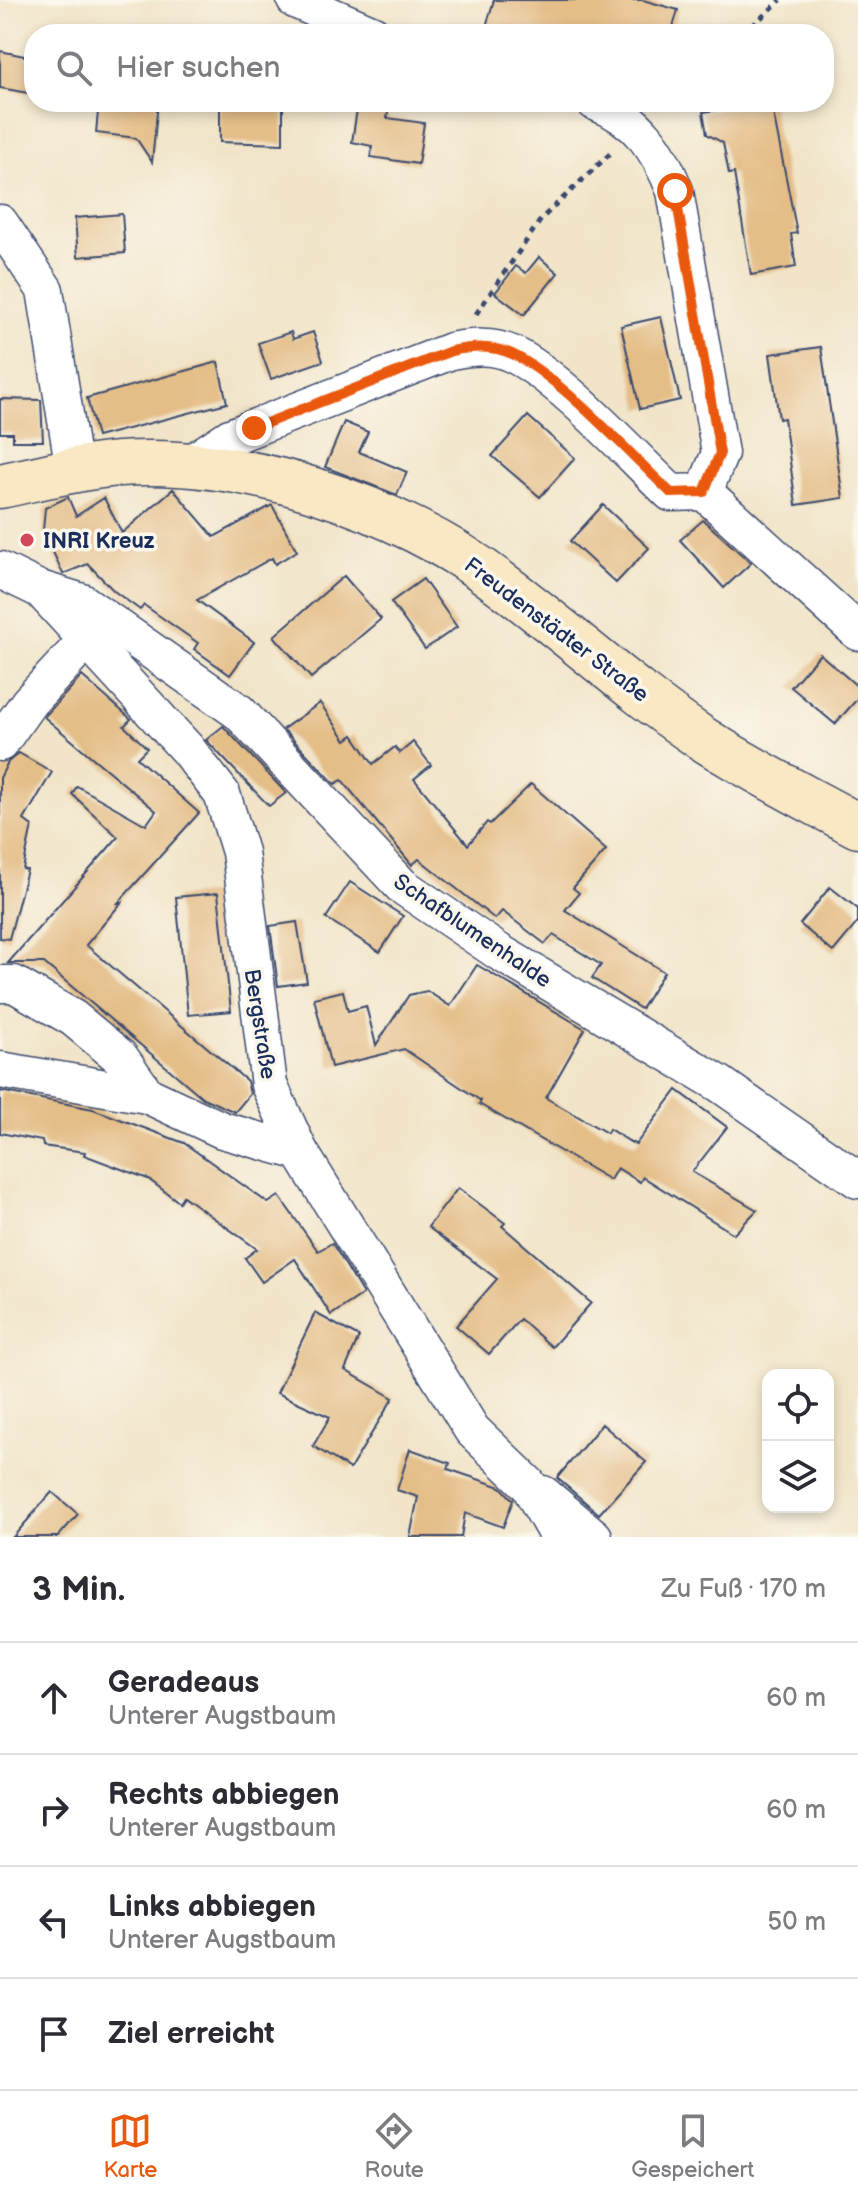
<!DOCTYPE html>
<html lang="de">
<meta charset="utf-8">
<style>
body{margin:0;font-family:"Balsamiq Sans",sans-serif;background:#f7f7f7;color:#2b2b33}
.controls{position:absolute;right:24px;bottom:24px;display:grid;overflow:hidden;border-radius:16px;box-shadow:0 4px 12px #0003}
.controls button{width:72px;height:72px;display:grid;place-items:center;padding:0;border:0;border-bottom:2px solid #e1e1e2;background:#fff;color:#2b2b33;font:40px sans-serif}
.stop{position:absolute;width:24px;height:24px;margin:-18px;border:6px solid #ea580c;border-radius:50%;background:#fff}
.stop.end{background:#ea580c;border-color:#fff;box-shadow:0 2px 8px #0008}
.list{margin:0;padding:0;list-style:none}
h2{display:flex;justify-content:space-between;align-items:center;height:104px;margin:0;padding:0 32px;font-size:34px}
h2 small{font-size:26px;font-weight:400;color:#7c7c81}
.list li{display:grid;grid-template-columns:52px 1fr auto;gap:24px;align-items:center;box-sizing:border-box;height:112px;padding:0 32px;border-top:2px solid #e1e1e2}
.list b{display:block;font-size:30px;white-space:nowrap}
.list p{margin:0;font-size:26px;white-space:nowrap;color:#7c7c81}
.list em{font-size:26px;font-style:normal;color:#7c7c81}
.icon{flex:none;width:44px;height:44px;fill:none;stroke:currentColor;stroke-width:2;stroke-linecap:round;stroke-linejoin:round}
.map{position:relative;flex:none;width:858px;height:1537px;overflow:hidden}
.search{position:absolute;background:#fff;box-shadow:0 4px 12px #0003;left:24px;right:24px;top:24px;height:88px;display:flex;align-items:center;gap:20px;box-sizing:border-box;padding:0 28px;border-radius:32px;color:#7c7c81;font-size:30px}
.sheet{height:552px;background:#fff}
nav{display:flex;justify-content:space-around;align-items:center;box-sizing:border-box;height:112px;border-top:2px solid #e1e1e2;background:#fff;font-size:22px;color:#7c7c81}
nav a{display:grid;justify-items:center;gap:4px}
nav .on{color:#ea580c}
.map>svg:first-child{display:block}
.building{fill:#e4bd87}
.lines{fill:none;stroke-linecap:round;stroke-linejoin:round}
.street-casing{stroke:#3b4a6e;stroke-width:39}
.secondary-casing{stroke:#3b4a6e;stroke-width:47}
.path{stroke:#3b4a6e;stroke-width:5;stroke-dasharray:6 6;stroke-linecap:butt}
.street{stroke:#fff;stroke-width:36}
.secondary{stroke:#fae7c3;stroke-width:44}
.route{stroke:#ea580c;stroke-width:10}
.poi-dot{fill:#d1495b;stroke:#fbf7ec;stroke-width:3}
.labels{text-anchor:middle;stroke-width:7;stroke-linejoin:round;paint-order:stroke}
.poi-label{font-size:22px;font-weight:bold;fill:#1b2f5e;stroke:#fbf7ec;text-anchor:start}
.street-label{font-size:22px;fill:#1b2f5e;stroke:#fbf7ec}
</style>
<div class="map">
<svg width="858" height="1537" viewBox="0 0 858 1537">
<rect width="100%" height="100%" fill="#fbf7ec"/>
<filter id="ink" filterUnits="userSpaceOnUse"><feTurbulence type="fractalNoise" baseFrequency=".0125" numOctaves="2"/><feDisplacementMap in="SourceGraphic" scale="16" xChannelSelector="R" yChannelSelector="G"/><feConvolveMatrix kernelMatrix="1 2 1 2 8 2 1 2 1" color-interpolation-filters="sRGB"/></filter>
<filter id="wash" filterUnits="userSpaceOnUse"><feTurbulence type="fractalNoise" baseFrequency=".006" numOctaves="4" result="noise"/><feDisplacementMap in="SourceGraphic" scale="32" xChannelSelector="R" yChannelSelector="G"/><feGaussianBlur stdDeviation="1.8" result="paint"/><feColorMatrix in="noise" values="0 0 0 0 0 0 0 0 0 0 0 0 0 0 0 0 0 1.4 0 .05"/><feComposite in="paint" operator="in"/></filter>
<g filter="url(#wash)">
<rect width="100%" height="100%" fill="#f1e4c8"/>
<g id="blocks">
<g class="building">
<path d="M494 0H643L678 10 671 34H501L485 30Z"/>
<path d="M0 51 34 58V94L0 88Z"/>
<path d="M99 102H158L152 162 136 138 96 133Z"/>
<path d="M220 102H283V144L220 142Z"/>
<path d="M771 102 797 233 791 234 796 267 751 275 734 173 729 174 723 143 707 134 703 112Z"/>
<path d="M358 103 389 107 387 118 424 123 418 164 371 157 372 146 352 142Z"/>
<path d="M122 214 125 253 78 257 75 218Z"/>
<path d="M539 257 558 273 524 315 495 293 516 266 526 273Z"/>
<path d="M661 317 680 400 640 409 621 326Z"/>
<path d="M291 332 293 339 313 332 323 361 271 379 258 343Z"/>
<path d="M821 347 843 498 796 505 784 418 779 419 770 354Z"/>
<path d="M218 362 227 403 97 437 87 398Z"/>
<path d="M0 399 41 400 43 441H13V433H0Z"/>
<path d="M528 416 575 458 540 497 492 456Z"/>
<path d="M344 422 368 432 359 452 407 472 397 495 325 467Z"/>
<path d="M173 489 214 537 272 505 297 551 275 564 272 558 197 600 254 642 230 675 194 649 198 643 144 605 140 610 114 591 88 564 63 574 43 530 45 508 68 497 76 516 104 498 122 533Z"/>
<path d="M603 505 649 548 616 583 570 541Z"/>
<path d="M703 520 751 563 724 588 680 540Z"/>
<path d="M344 576 381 619 311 678 274 636Z"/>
<path d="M423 579 457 627 425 649 391 602Z"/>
<path d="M820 654 858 687V698L835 724 791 687Z"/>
<path d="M82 676 131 719 124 726 147 748 137 758 199 813 118 903 122 902 86 945 247 1081 250 1094 235 1112 203 1098 44 963H8L118 837 72 794 77 786 146 825 156 811 44 717Z"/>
<path d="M320 703 346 740 353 735 373 764 395 747 400 753 413 742 431 765 414 779 468 845 487 822 490 824 531 784 606 850 573 888 579 893 565 910 664 972 641 1009 592 978 601 965 553 935 545 944 502 911 495 919 419 859 412 865 342 780 335 784 283 729Z"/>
<path d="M223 726 286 793 269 806 206 740Z"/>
<path d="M19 753 52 772 24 820 32 826 23 869 27 870 9 939 0 938V778L8 762Z"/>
<path d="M350 882 403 916 380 952 326 918Z"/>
<path d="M830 887 858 909V922L833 952 800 924Z"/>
<path d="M218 893 231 1011 188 1015 176 897Z"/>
<path d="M297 922 307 982 278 986 270 926Z"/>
<path d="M477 965 585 1029 546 1098 607 1133 609 1129 632 1143 636 1144 677 1090 727 1127 692 1172 757 1210 734 1234 643 1177 640 1182 617 1168 610 1180 479 1104 481 1101 404 1049 331 1067 314 998 343 991 348 1011 366 1006 376 1045 409 995 427 991 450 1006Z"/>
<path d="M0 1091 93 1109 184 1143 268 1203 279 1196 318 1251 332 1243 363 1294 331 1315 295 1259 262 1282 245 1258 257 1249 183 1196 179 1202 148 1179 84 1155 85 1152 43 1146 42 1141 0 1133Z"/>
<path d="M458 1188 505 1223 502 1226 591 1303 552 1347 520 1319 489 1354 456 1326 497 1279 428 1227Z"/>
<path d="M315 1313 359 1337 345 1370 393 1398 350 1469 313 1446 330 1417 277 1393Z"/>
<path d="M602 1424 646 1462 599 1514 557 1478Z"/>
<path d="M410 1449 450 1463 448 1469 501 1487 513 1500 503 1527 465 1513 461 1537H410L418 1497 397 1490Z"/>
<path d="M52 1492 78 1514 58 1537H13Z"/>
</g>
</g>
</g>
<g filter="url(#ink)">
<use href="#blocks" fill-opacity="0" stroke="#3b4a6e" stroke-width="2"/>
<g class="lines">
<g class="street-casing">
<g id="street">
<path d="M295 0 373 34"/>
<path d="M595 102C638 118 659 150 675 191L720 453 704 492"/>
<path d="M0 223 45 290 74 470"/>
<path d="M188 465 230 437 451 351C472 347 492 345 512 354 558 375 632 456 671 493L704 492 858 632"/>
<path d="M0 570 41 590 187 749 222 794 240 852 269 1085 300 1152 472 1430 528 1484 558 1537"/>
<path d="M43 590 82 602 239 712 402 886 499 952 720 1084 858 1180"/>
<path d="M0 743 29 702 86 641"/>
<path d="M0 984H14L73 1018 120 1057 147 1095 222 1130 300 1152"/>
<path d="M0 1070 147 1095"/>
<path d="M543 1494 594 1537"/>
</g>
</g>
<g class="secondary-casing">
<path id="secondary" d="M0 486C39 478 79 467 119 464 243 455 401 507 499 582 567 632 630 690 700 737 751 770 805 797 858 826"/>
</g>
<g class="path">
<path d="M743 34 781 0"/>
<path d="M476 314 542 218 613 151"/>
</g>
<use href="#street" class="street"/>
<use href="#secondary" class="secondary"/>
</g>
</g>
<g class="lines" filter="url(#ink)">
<path class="route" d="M254 428 451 351C472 347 492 345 512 354 558 375 632 456 671 493L704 492 720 453 675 191"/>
</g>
<circle class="poi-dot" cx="27" cy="540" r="8"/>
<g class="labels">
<g class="poi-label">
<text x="43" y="548">INRI Kreuz</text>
</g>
<g class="street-label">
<text transform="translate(557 629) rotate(37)" y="8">Freudenstädter Straße</text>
<text transform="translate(473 930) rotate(34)" y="8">Schafblumenhalde</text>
<text transform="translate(261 1024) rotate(81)" y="8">Bergstraße</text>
</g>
</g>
</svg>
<div class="controls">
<button><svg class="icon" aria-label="locate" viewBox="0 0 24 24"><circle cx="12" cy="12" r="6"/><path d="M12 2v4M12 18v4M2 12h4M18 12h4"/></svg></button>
<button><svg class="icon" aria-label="layers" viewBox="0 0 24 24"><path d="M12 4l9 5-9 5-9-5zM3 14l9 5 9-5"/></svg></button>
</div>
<div class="stop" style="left:675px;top:191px"></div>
<div class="stop end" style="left:254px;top:428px"></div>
<div class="search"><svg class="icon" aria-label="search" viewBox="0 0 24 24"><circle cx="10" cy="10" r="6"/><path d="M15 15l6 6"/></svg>Hier suchen</div>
</div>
<section class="sheet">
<h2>3 Min.<small>Zu Fuß · 170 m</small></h2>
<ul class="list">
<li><svg class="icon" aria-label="ahead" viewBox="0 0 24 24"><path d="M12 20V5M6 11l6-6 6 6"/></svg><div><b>Geradeaus</b><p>Unterer Augstbaum</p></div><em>60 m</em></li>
<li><svg class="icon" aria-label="right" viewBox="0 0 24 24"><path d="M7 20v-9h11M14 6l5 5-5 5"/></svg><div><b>Rechts abbiegen</b><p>Unterer Augstbaum</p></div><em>60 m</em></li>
<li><svg class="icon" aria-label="left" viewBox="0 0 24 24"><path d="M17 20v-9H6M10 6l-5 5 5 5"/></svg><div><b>Links abbiegen</b><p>Unterer Augstbaum</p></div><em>50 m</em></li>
<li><svg class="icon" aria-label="arrive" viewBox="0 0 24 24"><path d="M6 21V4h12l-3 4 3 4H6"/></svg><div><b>Ziel erreicht</b></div></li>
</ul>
</section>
<nav>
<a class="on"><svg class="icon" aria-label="map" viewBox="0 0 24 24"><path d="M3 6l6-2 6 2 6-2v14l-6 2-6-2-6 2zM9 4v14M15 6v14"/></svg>Karte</a>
<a><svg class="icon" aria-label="directions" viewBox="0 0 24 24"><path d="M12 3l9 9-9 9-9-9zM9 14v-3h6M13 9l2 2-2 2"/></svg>Route</a>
<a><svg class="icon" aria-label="saved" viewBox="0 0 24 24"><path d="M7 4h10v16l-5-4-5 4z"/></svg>Gespeichert</a>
</nav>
